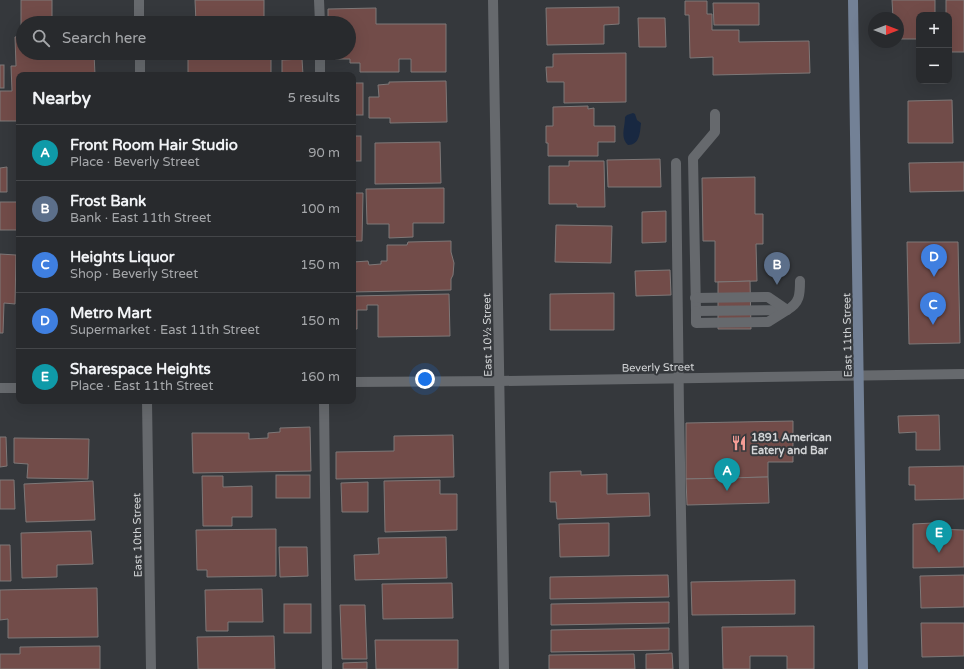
<!DOCTYPE html>
<meta charset="utf-8">
<style>
body{margin:0;font-family:"Varela Round",sans-serif;background:#343639;color:#f1f3f6}
.controls{position:absolute;right:12px;top:12px;display:grid;overflow:hidden;border-radius:8px;box-shadow:0 4px 16px #0002}
.controls button{width:36px;height:36px;display:grid;place-items:center;padding:0;border:0;border-bottom:1px solid #444649;background:#282a2d;color:#f1f3f6;font:20px sans-serif}
.compass{position:absolute;left:868px;top:12px;width:36px;height:36px;border-radius:50%;background:#282a2d;box-shadow:0 4px 16px #0002;rotate:90deg}
.you{position:absolute;left:425px;top:379px;width:14px;height:14px;margin:-10px;border:3px solid #fff;border-radius:50%;background:#1a73e8;box-shadow:0 0 0 6px #1a73e833}
.badge{display:grid;place-items:center;width:26px;height:26px;border-radius:50%;background:#1a73e8;color:#fff;font-size:13px;font-weight:700}
.pin{position:absolute;translate:-50% -33px;filter:drop-shadow(0 1px 2px #0008)}
.pin::after{content:'';position:absolute;top:21px;width:14px;height:12px;background:inherit;clip-path:polygon(0 0,100% 0,50% 100%)}
.list{margin:0;padding:0;list-style:none}
h2{display:flex;justify-content:space-between;align-items:center;height:52px;margin:0;padding:0 16px;font-size:17px}
h2 small{font-size:13px;font-weight:400;color:#a5a7aa}
.list li{display:grid;grid-template-columns:26px 1fr auto;gap:12px;align-items:center;box-sizing:border-box;height:56px;padding:0 16px;border-top:1px solid #444649}
.list b{display:block;font-size:15px;white-space:nowrap}
.list p{margin:0;font-size:13px;white-space:nowrap;color:#a5a7aa}
.list em{font-size:13px;font-style:normal;color:#a5a7aa}
.icon{flex:none;width:22px;height:22px;fill:none;stroke:currentColor;stroke-width:2;stroke-linecap:round;stroke-linejoin:round}
.map{position:relative;flex:none;width:964px;height:669px;overflow:hidden}
.search{position:absolute;background:#282a2d;box-shadow:0 4px 16px #0002;left:16px;top:16px;width:340px;height:44px;display:flex;align-items:center;gap:10px;box-sizing:border-box;padding:0 14px;border-radius:22px;color:#a5a7aa;font-size:15px}
.panel{position:absolute;background:#282a2d;box-shadow:0 4px 16px #0002;left:16px;top:72px;width:340px;height:332px;border-radius:8px}
.map>svg:first-child{display:block}
.water{fill:#182841}
.building{fill:#724c49;stroke:#7e7878}
.lines{fill:none;stroke-linecap:round;stroke-linejoin:round}
.service{stroke:#66696d;stroke-width:10}
.minor{stroke:#66696d;stroke-width:10}
.secondary{stroke:#738196;stroke-width:10}
.labels{text-anchor:middle;stroke-width:4;stroke-linejoin:round;paint-order:stroke}
.street-label{font-size:11px;fill:#d1d3d5;stroke:#35383c}
.poi-label{font-size:11px;font-weight:bold;fill:#d1d3d5;stroke:#35383c;text-anchor:start}
</style>
<div class="map">
<svg width="964" height="669" viewBox="0 0 964 669">
<rect width="100%" height="100%" fill="#35383c"/>
<path class="water" d="M633 113 635 114 637 120 641 123C640 132 640 145 628 145 620 137 625 128 625 117L627 115Z"/>
<g class="building">
<path d="M21 0H52V23H23V32H21Z"/>
<path d="M195 0H264V23H236V22L196 23Z"/>
<path d="M892 0H935V15H919V39H898V18H893Z"/>
<path d="M946 0H964V52H949V15H946Z"/>
<path d="M685 1H707V14H712V30H739V42L809 41 810 73 713 75V57L690 58 689 15H685Z"/>
<path d="M713 3H759V25H714Z"/>
<path d="M619 7V24L604 25V44L547 45 546 8Z"/>
<path d="M376 8V24H446V72H411V59H399V72H360V63H350V59H335L334 53H349V23H328V9Z"/>
<path d="M638 18H665L666 47H639Z"/>
<path d="M23 36V53H94L95 75H19V121H0V91H12L11 66H16L15 37Z"/>
<path d="M188 53H271V55L188 56Z"/>
<path d="M626 53V102L564 103V82H547L546 67H553V54Z"/>
<path d="M271 58V75H188V59Z"/>
<path d="M302 59 303 75H282V60Z"/>
<rect x="0" y="65" width="4" height="23"/>
<path d="M446 81 447 122 390 123V118H369V97H379L378 85 389 84V82Z"/>
<rect x="353" y="83" width="10" height="32"/>
<path d="M952 100 953 143H908V101Z"/>
<path d="M588 106V109L594 108V126H615V142H598V156H548V143H546V126H553V107Z"/>
<rect x="353" y="136" width="8" height="25"/>
<path d="M440 142 441 183 375 184V143Z"/>
<path d="M660 159 661 187H608L607 160Z"/>
<path d="M569 161H604L605 207H577V204H549V166H569Z"/>
<path d="M964 162V191L910 192 909 163Z"/>
<path d="M7 167V192H0V168Z"/>
<path d="M755 177V214H763V244H756L757 281 715 282V241H703L702 178Z"/>
<path d="M444 188V223H413V237L389 238V224H367L366 189Z"/>
<path d="M353 193H363L362 241H353Z"/>
<rect x="0" y="202" width="19" height="28"/>
<path d="M666 211V242L642 243V212Z"/>
<path d="M556 225 612 226 611 263 555 262Z"/>
<path d="M451 241V252L454 263 453 275 451 279V290L353 292V262L368 261 369 265 381 264V261H387V245H407L408 242Z"/>
<path d="M907 242H958L960 343 909 344Z"/>
<path d="M0 254 16 255 15 304 4 303 3 333H0Z"/>
<path d="M670 270 671 295 636 296 635 271Z"/>
<path d="M750 281 751 329H718V282Z"/>
<path d="M614 293V330H550V294Z"/>
<path d="M449 294 450 336 378 337V305H367V310H357V329H353V296Z"/>
<path d="M939 415 940 450H916V432L899 433 898 416Z"/>
<path d="M793 421V462H768V477L686 479V423Z"/>
<path d="M310 427 311 471 193 473 192 433H249V439L268 438V433L280 432V428Z"/>
<path d="M453 435 454 477 336 479V452L394 451V436Z"/>
<path d="M0 437H6L7 466 0 467Z"/>
<path d="M14 438 89 439 88 479 27 478 28 464 14 463Z"/>
<path d="M964 466V499L915 500V485H909V467Z"/>
<path d="M581 471V475L607 474V494L649 493 650 516 557 519 556 502H550V472Z"/>
<rect x="276" y="475" width="34" height="23"/>
<path d="M202 476H223V487L252 486V517H232V526H203Z"/>
<path d="M768 477 769 503 687 505 686 479Z"/>
<path d="M0 480H14L15 509H0Z"/>
<path d="M440 480V494H457V530L385 532 384 481Z"/>
<path d="M93 481 95 520 26 522 24 484Z"/>
<path d="M368 482V512H342L341 483Z"/>
<path d="M609 523V556L560 557 559 524Z"/>
<path d="M933 523V529L964 530V567L913 568V524Z"/>
<path d="M276 529V576L207 577V570H197L196 530Z"/>
<path d="M91 531 93 564 57 565V577L22 578 21 533Z"/>
<path d="M446 537 447 578 355 580 354 555 379 554 378 538Z"/>
<path d="M0 545H10L11 581H0Z"/>
<path d="M279 547H307L308 576 280 577Z"/>
<path d="M668 575 669 597 550 599V577Z"/>
<path d="M964 575V607L921 608 920 576Z"/>
<path d="M795 580V614L692 615 691 582Z"/>
<path d="M452 583 453 618 383 619 382 584Z"/>
<path d="M97 588 98 637 8 638V619L0 620V590Z"/>
<path d="M262 589 263 622H228V631H206L205 590Z"/>
<path d="M669 602V623L551 625V604Z"/>
<rect x="284" y="604" width="27" height="29"/>
<path d="M340 605H365L367 659H342Z"/>
<path d="M921 623H964V656L922 657Z"/>
<path d="M814 626V669H787V656H750V669H723L722 627Z"/>
<path d="M669 628V650L551 652V630Z"/>
<path d="M274 636 275 669H198L197 637Z"/>
<path d="M375 640H458V669H376Z"/>
<path d="M100 646V669H0V654H20V647Z"/>
<path d="M672 653 673 669H646V654Z"/>
<path d="M634 654 635 669H549V655Z"/>
<path d="M367 662V669H343V663Z"/>
</g>
<g class="lines">
<g class="service">
<path d="M319 0 320 23"/>
<path d="M320 53V75"/>
<path d="M715 114V132L693 158 696 311 787 310C800 303 800 294 800 281"/>
<path d="M676 163 679 410 684 669"/>
<path d="M695 298 768 297 787 310 768 322 696 323V311"/>
<path d="M324 401 327 669"/>
</g>
<g class="minor">
<path d="M139 0V23"/>
<path d="M493 0 504 669"/>
<path d="M140 53V75"/>
<path d="M353 382 500 381 964 374"/>
<path d="M0 388H19"/>
<path d="M147 401 151 669"/>
</g>
<path class="secondary" d="M853 0 863 669"/>
</g>
<defs>
<g id="restaurant-bare" transform="scale(1.2)"><path d="M-5-6h1v4h1v-4h1v4h1v-4h1v5L-1.5 .5V6h-2V.5L-5-1ZM5-6V6H3V1.5H1.5Q1.5-4 5-6Z" fill="#f59c95" stroke="#35383c" stroke-width="2.5" paint-order="stroke"/></g>
</defs>
<g fill-rule="evenodd">
<use href="#restaurant-bare" x="739" y="443"/>
</g>
<g class="labels">
<g class="street-label">
<text transform="translate(487 335) rotate(-91)" y="4">East 10½ Street</text>
<text transform="translate(847 335) rotate(-91)" y="4">East 11th Street</text>
<text transform="translate(658 367) rotate(-1)" y="4">Beverly Street</text>
<text transform="translate(137 535) rotate(-91)" y="4">East 10th Street</text>
</g>
<g class="poi-label">
<text x="751" y="441">1891 American<tspan x="751" dy="13">Eatery and Bar</tspan></text>
</g>
</g>
</svg>
<div class="controls">
<button>+</button>
<button>−</button>
</div>
<svg class="compass" viewBox="-18 -18 36 36"><path d="M0-13l5 13h-10z" fill="#e53935"/><path d="M0 13l5-13h-10z" fill="#a5a7aa"/></svg>
<div class="you"></div>
<div class="pin badge" style="left:727px;top:491px;background:#0f9aa8">A</div>
<div class="pin badge" style="left:777px;top:285px;background:#5c6f8a">B</div>
<div class="pin badge" style="left:933px;top:325px;background:#3f7fe0">C</div>
<div class="pin badge" style="left:934px;top:277px;background:#3f7fe0">D</div>
<div class="pin badge" style="left:939px;top:553px;background:#0f9aa8">E</div>
<div class="search"><svg class="icon" aria-label="search" viewBox="0 0 24 24"><circle cx="10" cy="10" r="6"/><path d="M15 15l6 6"/></svg>Search here</div>
<section class="panel">
<h2>Nearby<small>5 results</small></h2>
<ul class="list">
<li><span class="badge" style="background:#0f9aa8">A</span><div><b>Front Room Hair Studio</b><p>Place · Beverly Street</p></div><em>90 m</em></li>
<li><span class="badge" style="background:#5c6f8a">B</span><div><b>Frost Bank</b><p>Bank · East 11th Street</p></div><em>100 m</em></li>
<li><span class="badge" style="background:#3f7fe0">C</span><div><b>Heights Liquor</b><p>Shop · Beverly Street</p></div><em>150 m</em></li>
<li><span class="badge" style="background:#3f7fe0">D</span><div><b>Metro Mart</b><p>Supermarket · East 11th Street</p></div><em>150 m</em></li>
<li><span class="badge" style="background:#0f9aa8">E</span><div><b>Sharespace Heights</b><p>Place · East 11th Street</p></div><em>160 m</em></li>
</ul>
</section>
</div>
